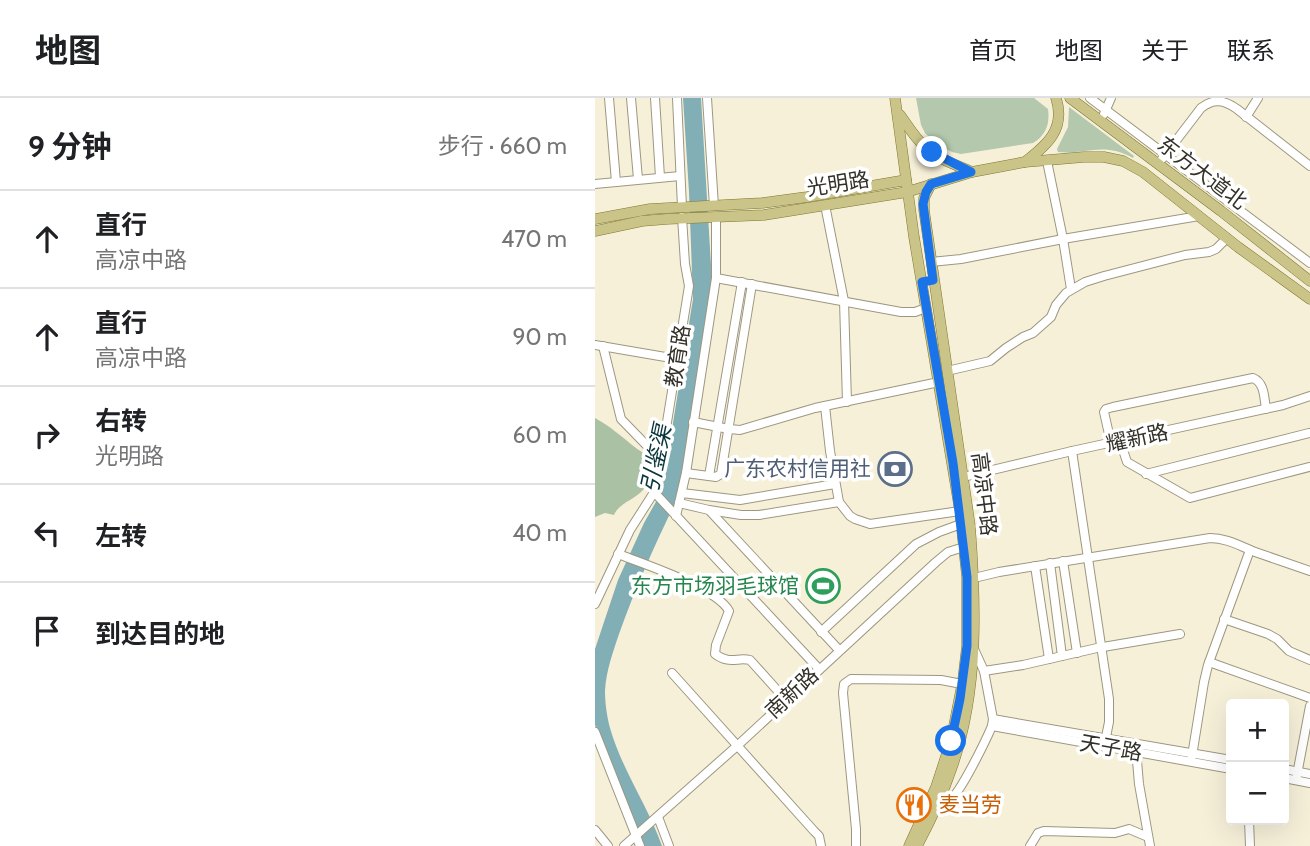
<!DOCTYPE html>
<html lang="zh">
<meta charset="utf-8">
<style>
body{margin:0;font-family:Cabin,"Noto Sans SC",sans-serif;background:#f6f6f6;color:#202124}
.controls{position:absolute;right:21px;bottom:21px;display:grid;overflow:hidden;border-radius:7px;box-shadow:0 7px 28px #0002}
.controls button{width:63px;height:63px;display:grid;place-items:center;padding:0;border:0;border-bottom:2px solid #e0e0e0;background:#fff;color:#202124;font:35px sans-serif}
.stop{position:absolute;width:21px;height:21px;margin:-16px;border:5px solid #1a73e8;border-radius:50%;background:#fff}
.stop.end{background:#1a73e8;border-color:#fff;box-shadow:0 2px 7px #0008}
.list{margin:0;padding:0;list-style:none}
h2{display:flex;justify-content:space-between;align-items:center;height:91px;margin:0;padding:0 28px;font-size:30px}
h2 small{font-size:23px;font-weight:400;color:#757577}
.list li{display:grid;grid-template-columns:46px 1fr auto;gap:21px;align-items:center;box-sizing:border-box;height:98px;padding:0 28px;border-top:2px solid #e0e0e0}
.list b{display:block;font-size:26px;white-space:nowrap}
.list p{margin:0;font-size:23px;white-space:nowrap;color:#757577}
.list em{font-size:23px;font-style:normal;color:#757577}
.icon{flex:none;width:38px;height:38px;fill:none;stroke:currentColor;stroke-width:2;stroke-linecap:round;stroke-linejoin:round}
.map{position:relative;flex:none;width:715px;height:748px;overflow:hidden}
header{display:flex;align-items:center;gap:42px;box-sizing:border-box;height:98px;padding:0 35px;background:#fff;border-bottom:2px solid #e0e0e0}
header strong{font-size:33px}
nav{display:flex;gap:38px;margin-inline-start:auto;font-size:24px}
main{display:flex}
aside{flex:1;background:#fff}
.map>svg:first-child{display:block}
.green{fill:#b3c8ad}
.forest{fill:#aac1a4}
.water{fill:#82aeb5}
.lines{fill:none;stroke-linecap:round;stroke-linejoin:round}
.minor-casing{stroke:#9d9781;stroke-width:10}
.major-casing{stroke:#7f7732;stroke-width:11}
.minor{stroke:#fff;stroke-width:8}
.major{stroke:#cbc488;stroke-width:10}
.route{stroke:#1a73e8;stroke-width:9}
.labels{text-anchor:middle;stroke-width:7;stroke-linejoin:round;paint-order:stroke}
.street-label{font-size:21px;fill:#333128;stroke:#fff}
.service-label{font-size:21px;fill:#4e5e75;stroke:#fff;text-anchor:end}
.leisure-label{font-size:21px;fill:#27864d;stroke:#fff;text-anchor:end}
.food-label{font-size:21px;fill:#c56008;stroke:#fff;text-anchor:start}
.water-label{font-size:23px;font-style:italic;fill:#08343a;stroke:#fff}
</style>
<header>
<strong>地图</strong>
<nav><a>首页</a><a>地图</a><a>关于</a><a>联系</a></nav>
</header>
<main>
<aside>
<h2>9 分钟<small>步行 · 660 m</small></h2>
<ul class="list">
<li><svg class="icon" aria-label="ahead" viewBox="0 0 24 24"><path d="M12 20V5M6 11l6-6 6 6"/></svg><div><b>直行</b><p>高凉中路</p></div><em>470 m</em></li>
<li><svg class="icon" aria-label="ahead" viewBox="0 0 24 24"><path d="M12 20V5M6 11l6-6 6 6"/></svg><div><b>直行</b><p>高凉中路</p></div><em>90 m</em></li>
<li><svg class="icon" aria-label="right" viewBox="0 0 24 24"><path d="M7 20v-9h11M14 6l5 5-5 5"/></svg><div><b>右转</b><p>光明路</p></div><em>60 m</em></li>
<li><svg class="icon" aria-label="left" viewBox="0 0 24 24"><path d="M17 20v-9H6M10 6l-5 5 5 5"/></svg><div><b>左转</b></div><em>40 m</em></li>
<li><svg class="icon" aria-label="arrive" viewBox="0 0 24 24"><path d="M6 21V4h12l-3 4 3 4H6"/></svg><div><b>到达目的地</b></div></li>
</ul>
</aside>
<div class="map">
<svg width="715" height="748" viewBox="0 0 715 748">
<rect width="100%" height="100%" fill="#f7f0d9"/>
<g class="green">
<path d="M321 0H439L453 11C455 26 451 37 438 45L366 56 357 54 341 46 330 35 326 27Z"/>
<path d="M474 9 539 58 538 60C509 43 490 57 463 54L462 51 473 29Z"/>
</g>
<path class="forest" d="M0 320C15 328 27 339 41 350 45 353 51 356 54 361 58 368 54 387 48 392 39 402 24 405 19 417L10 415 0 419Z"/>
<path class="water" d="M88 0H106L117 184 89 366 79 407C59 449 40 491 24 536 18 554 11 573 10 593 10 605 12 619 15 630 27 672 53 708 67 748H47L39 722 0 627V551L23 482 49 425 67 393 98 201 94 94Z"/>
<g class="lines">
<g class="minor-casing">
<g id="minor">
<path d="M14 0 21 84"/>
<path d="M36 0 43 81"/>
<path d="M60 0 65 79"/>
<path d="M82 0 87 109"/>
<path d="M112 0 119 108"/>
<path d="M495 0 715 165"/>
<path d="M509 16 516 0"/>
<path d="M651 19 663 0"/>
<path d="M567 61 606 10C619 0 629 2 642 11L715 68"/>
<path d="M452 63 468 141 476 191"/>
<path d="M0 86 85 78"/>
<path d="M230 107 249 203 252 304"/>
<path d="M336 164 366 161 468 141 604 118"/>
<path d="M121 180 306 214H320L331 210"/>
<path d="M0 247 82 261"/>
<path d="M8 248 26 321 60 356 66 361"/>
<path d="M352 273 395 263 411 250 428 239 438 235 456 219 461 207 471 195 490 184 509 178 590 157 614 154 621 151 632 140"/>
<path d="M230 308 235 353 244 404 255 418 260 421 275 426 365 413"/>
<path d="M98 324 134 331 145 332 220 310 344 284"/>
<path d="M525 343 532 364 595 400 714 369"/>
<path d="M516 345 509 314 511 311 518 309 658 280C670 285 669 300 671 311"/>
<path d="M477 353 514 601V624L509 649"/>
<path d="M91 375 121 379 126 376 157 186"/>
<path d="M551 376 714 335"/>
<path d="M114 378 147 184"/>
<path d="M368 379 477 353 688 307 715 298"/>
<path d="M59 394 224 571"/>
<path d="M87 395 145 402 240 386"/>
<path d="M84 405 114 412 244 552"/>
<path d="M114 412 146 417H164L244 404"/>
<path d="M81 418 91 375 121 180V119"/>
<path d="M23 456C49 466 122 490 134 513L121 547 120 556C135 567 142 559 155 562L191 602"/>
<path d="M468 463 482 555"/>
<path d="M455 465 467 558"/>
<path d="M440 468 454 561"/>
<path d="M379 480 404 474 615 440C633 440 646 449 663 455 680 461 698 467 715 473"/>
<path d="M0 506 35 432 58 396 62 386 94 188 90 166 87 119"/>
<path d="M629 521 673 536 682 541 694 553 715 562"/>
<path d="M226 534 321 446 344 434 366 426"/>
<path d="M614 564 715 600"/>
<path d="M389 573 428 567 502 550 585 536"/>
<path d="M77 575 219 733 224 738 226 748"/>
<path d="M398 621 636 662"/>
<path d="M397 628 636 671"/>
<path d="M0 634 45 748"/>
<path d="M541 651 544 686 555 748"/>
<path d="M597 658 609 584 613 567 655 452"/>
<path d="M689 671 715 676"/>
<path d="M689 680 715 685"/>
<path d="M701 682 715 608"/>
<path d="M343 707C346 706 350 705 354 703 365 696 391 642 397 628L398 621 389 573 379 551"/>
<path d="M63 719 74 748"/>
<path d="M654 722 655 748"/>
<path d="M0 732 13 748"/>
<path d="M29 748 142 648 341 464 353 454 369 449"/>
<path d="M261 748V731L248 595 249 586 256 581 346 582 367 586"/>
<path d="M435 748 443 735 449 733 520 735 534 731 553 739"/>
</g>
</g>
<g class="major-casing">
<g id="major">
<path d="M300 0 319 139 365 413 372 479V548L368 582 356 643 341 689 314 748"/>
<path d="M475 0 626 113 715 183"/>
<path d="M305 17C313 28 320 40 330 49 343 61 361 67 377 74"/>
<path d="M430 64C452 47 471 31 461 0"/>
<path d="M0 121 55 111 167 105 212 99 311 82"/>
<path d="M0 133 47 123 72 121 169 117 312 94 377 74 430 64 489 59H509L528 63 548 74 643 149 715 201"/>
<path d="M322 748C336 722 348 696 357 669 384 592 381 507 375 428L329 112V100L336 86"/>
</g>
</g>
<use href="#minor" class="minor"/>
<use href="#major" class="major"/>
</g>
<g class="lines">
<path class="route" d="M337 54 376 74 336 86 331 94 328 106 338 182 327 184 358 365 372 479V548L365 601 356 643"/>
</g>
<defs>
<g id="bank-ring" transform="scale(1.75)"><circle r="9.5" fill="#fff" stroke="#5c6f8a" stroke-width="1.5"/><path d="M-6-4H6V4H-6ZM0-2.3a2.3 2.3 0 1 0 0 4.6a2.3 2.3 0 1 0 0-4.6Z" fill="#5c6f8a"/></g>
<g id="stadium-ring" transform="scale(1.75)"><circle r="9.5" fill="#fff" stroke="#2e9e5b" stroke-width="1.5"/><path d="M0-5a6.5 5 0 1 0 0 10a6.5 5 0 1 0 0-10ZM-3.5-1.8h7v3.6h-7Z" fill="#2e9e5b"/></g>
<g id="restaurant-ring" transform="scale(1.75)"><circle r="9.5" fill="#fff" stroke="#e8710a" stroke-width="1.5"/><path d="M-5-6h1v4h1v-4h1v4h1v-4h1v5L-1.5 .5V6h-2V.5L-5-1ZM5-6V6H3V1.5H1.5Q1.5-4 5-6Z" fill="#e8710a"/></g>
</defs>
<g fill-rule="evenodd">
<use href="#bank-ring" x="300" y="371"/>
<use href="#stadium-ring" x="228" y="488"/>
<use href="#restaurant-ring" x="319" y="707"/>
</g>
<g class="labels">
<g class="street-label">
<text transform="translate(607 75) rotate(37)" y="7">东方大道北</text>
<text transform="translate(243 86) rotate(-9)" y="7">光明路</text>
<text transform="translate(83 258) rotate(-81)" y="7">教育路</text>
<text transform="translate(542 340) rotate(-12)" y="7">耀新路</text>
<text transform="translate(389 396) rotate(83)" y="7">高凉中路</text>
<text transform="translate(197 595) rotate(-43)" y="7">南新路</text>
<text transform="translate(516 650) rotate(10)" y="7">天子路</text>
</g>
<g class="service-label">
<text x="276" y="378">广东农村信用社</text>
</g>
<g class="leisure-label">
<text x="204" y="495">东方市场羽毛球馆</text>
</g>
<g class="food-label">
<text x="344" y="714">麦当劳</text>
</g>
<g class="water-label">
<text transform="translate(61 361) rotate(-78)" y="8">引鉴渠</text>
</g>
</g>
</svg>
<div class="controls">
<button>+</button>
<button>−</button>
</div>
<div class="stop" style="left:356px;top:643px"></div>
<div class="stop end" style="left:337px;top:54px"></div>
</div>
</main>
